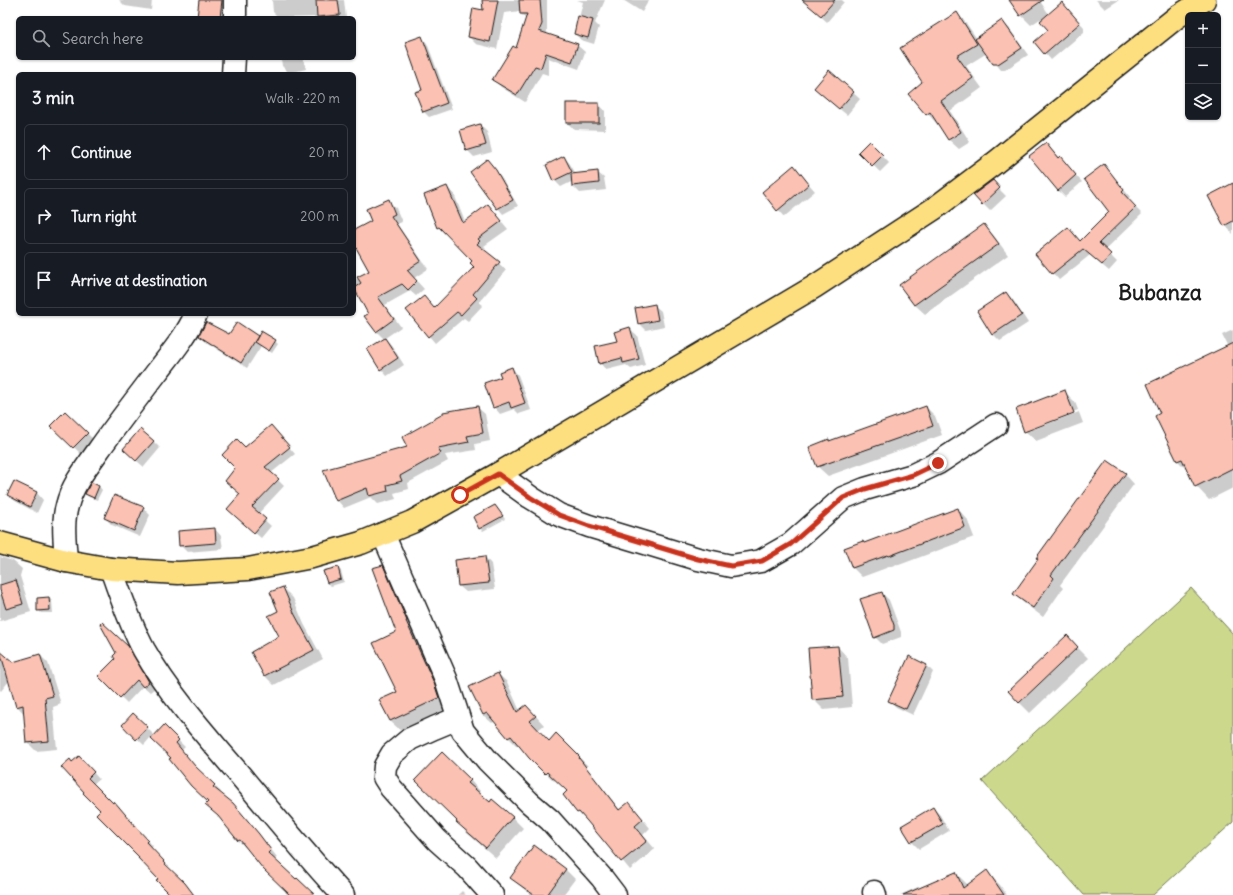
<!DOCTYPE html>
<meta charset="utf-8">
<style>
body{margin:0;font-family:Delius,sans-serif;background:#20242c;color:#f1f3f6}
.controls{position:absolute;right:12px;top:12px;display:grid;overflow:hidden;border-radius:6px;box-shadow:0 1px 3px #0004}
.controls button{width:36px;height:36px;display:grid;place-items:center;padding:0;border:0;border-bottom:1px solid #363941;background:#171b24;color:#f1f3f6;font:20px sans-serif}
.stop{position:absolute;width:12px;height:12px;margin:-9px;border:3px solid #c8321e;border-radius:50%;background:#fff}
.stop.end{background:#c8321e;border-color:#fff;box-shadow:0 1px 4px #0008}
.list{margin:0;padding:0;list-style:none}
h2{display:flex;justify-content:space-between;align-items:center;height:52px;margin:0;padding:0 16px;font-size:17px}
h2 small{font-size:13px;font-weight:400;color:#9ea1a6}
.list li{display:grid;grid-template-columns:26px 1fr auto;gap:12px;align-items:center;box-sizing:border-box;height:56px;margin:0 8px 8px;padding:0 8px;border:1px solid #363941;border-radius:6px}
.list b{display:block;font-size:15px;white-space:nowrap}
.list em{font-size:13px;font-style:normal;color:#9ea1a6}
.icon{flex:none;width:22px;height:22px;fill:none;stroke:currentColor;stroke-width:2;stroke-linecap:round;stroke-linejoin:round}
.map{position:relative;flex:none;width:1233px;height:895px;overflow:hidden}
.search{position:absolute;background:#171b24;box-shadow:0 1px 3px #0004;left:16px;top:16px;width:340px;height:44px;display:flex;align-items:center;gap:10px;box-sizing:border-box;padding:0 14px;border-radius:6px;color:#9ea1a6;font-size:15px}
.panel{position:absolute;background:#171b24;box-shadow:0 1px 3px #0004;left:16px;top:72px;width:340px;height:244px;border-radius:6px}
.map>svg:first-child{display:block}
.green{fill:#ccd98d;stroke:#747a54}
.shadow{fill:#0003;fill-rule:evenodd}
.building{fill:#fbc1b2;stroke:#1c1c1c}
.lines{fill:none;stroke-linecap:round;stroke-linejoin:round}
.minor-casing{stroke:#1c1c1c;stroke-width:25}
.major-casing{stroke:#1c1c1c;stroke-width:25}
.minor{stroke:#fff;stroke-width:22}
.major{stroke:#fedf80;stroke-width:22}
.route{stroke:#c8321e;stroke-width:5}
.labels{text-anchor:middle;stroke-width:3;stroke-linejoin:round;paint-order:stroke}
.town-label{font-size:21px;font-weight:bold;fill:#1c1c1c;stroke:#fff}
</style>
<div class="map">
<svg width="1233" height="895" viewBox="0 0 1233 895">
<rect width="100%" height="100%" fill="#fff"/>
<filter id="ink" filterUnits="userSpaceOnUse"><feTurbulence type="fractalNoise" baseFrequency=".025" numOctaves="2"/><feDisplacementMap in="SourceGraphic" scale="8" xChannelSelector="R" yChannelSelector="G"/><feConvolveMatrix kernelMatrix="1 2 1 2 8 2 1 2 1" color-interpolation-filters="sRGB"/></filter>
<g filter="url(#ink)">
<path class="green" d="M1191 588 1233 634V822L1153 895H1084L982 781Z"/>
<g class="shadow">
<path d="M119 0H152L151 10 125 6Z"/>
<path d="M200 0H228L227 18H198Z"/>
<path d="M272 0H344L346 18H320L318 17 279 18 273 12Z"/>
<path d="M483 0H547V35L577 45 585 52 579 69 548 58V75L542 73 525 102 501 87 494 80 516 49 526 19 521 14V11L504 13 497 49 476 44 469 37 484 11Z"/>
<path d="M577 0H605L595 23 599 27 594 44 581 40 575 34 583 2Z"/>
<path d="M623 0H649L642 12Z"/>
<path d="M803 0H842L844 2 827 22Z"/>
<path d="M1011 0H1039L1049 14 1068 10 1084 27V32L1051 60 1045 53 1049 30 1040 19 1031 25 1021 15Z"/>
<path d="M1096 0H1119L1105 9Z"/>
<path d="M957 13 966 23 977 39 1002 22 1009 28 1028 55 1005 70H1001L987 53 966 66 982 88 950 111 970 142 959 149 949 140 938 123 937 124 910 94 923 82Z"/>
<path d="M421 37 427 43 452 109 429 117 423 111Z"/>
<path d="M281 58H303L306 69 289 73 282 66Z"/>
<path d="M830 72 860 99 847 115 822 95Z"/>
<path d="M599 104 605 111V130L574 129 567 123Z"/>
<path d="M480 125 487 132 492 152 474 157 467 150Z"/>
<path d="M869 142 889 163 880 172 859 152Z"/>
<path d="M1046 144 1082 182 1065 197 1058 190Z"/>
<path d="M564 157 570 164 576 174 597 172 604 178 606 190 580 193 573 186V181L561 187 554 180Z"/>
<path d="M487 160 501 177 518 206 503 214 498 208Z"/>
<path d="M1104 165 1130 197 1127 199 1142 214 1105 250 1117 262 1109 271 1090 255 1059 280 1036 254 1081 242 1111 212Z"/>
<path d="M794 167 815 191 784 217 778 210Z"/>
<path d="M992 182 1006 196 990 211 974 195Z"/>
<path d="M1233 184V234L1225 225Z"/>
<path d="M447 187 454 194 465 222 488 205 508 229 484 246 486 248 484 250 506 270 479 302 483 305 468 321 464 318 435 343 429 336 434 309 475 267 473 261 447 233 445 234 438 227Z"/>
<path d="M388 201 396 208 402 222 397 224 428 269 414 278 424 289 416 296 410 291 385 305 401 327 385 338 392 346 404 365 387 376 381 369 384 339 376 331 370 314 354 286V280L370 272 354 242V231L372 222Z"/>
<path d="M984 225 994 236 1008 255 925 314 914 304Z"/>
<path d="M1006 293 1013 300 1028 323 1000 341 993 334Z"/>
<path d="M654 305 661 311 664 326 646 330 639 323Z"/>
<path d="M630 329 637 335 645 365 631 369 626 365 606 370 600 363Z"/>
<path d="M1233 330V488L1209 500 1196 486 1189 472 1177 460 1162 414 1228 347 1222 335Z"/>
<path d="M230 335 257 336 275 341 278 344 272 353 261 346 247 368 206 342 200 336Z"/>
<path d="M512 368 518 375 531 410 519 414 514 409 500 414 494 407 502 378Z"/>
<path d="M1065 392 1075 402 1083 423 1036 441 1025 431ZM1078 410 1079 412 1029 431V429Z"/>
<path d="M477 407 485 414 490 441 475 444 476 450 445 455 448 461 408 483 409 489 394 493 396 499 378 504 371 497 344 508 337 500 409 448 444 415Z"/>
<path d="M926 407 935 416 942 435 828 476 818 467 811 447 828 440 830 442Z"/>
<path d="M65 412 94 440 81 454 52 426Z"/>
<path d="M271 426 295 454 271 473 284 486 258 514 271 526 261 538 235 516 241 494 226 481 236 468 245 448Z"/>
<path d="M153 441 160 448 144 467 131 456Z"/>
<path d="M1125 474 1134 484 1060 585 1063 588 1043 617 1024 603 1014 594Z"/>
<path d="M15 482 37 493 43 500 37 513 15 501 8 495Z"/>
<path d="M99 486 102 490 97 500 89 497 86 494Z"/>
<path d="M495 506 505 519 483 531 480 528Z"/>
<path d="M143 508 150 515 140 537 112 525 105 518Z"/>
<path d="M958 509 967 519 974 537 899 565 897 564 862 577 853 568 865 544Z"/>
<path d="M215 529 221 536 223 549 187 552 180 545Z"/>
<path d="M0 557 13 561 22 569 20 576 31 612 0 621Z"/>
<path d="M485 557 491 564 495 589 466 592 459 586Z"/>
<path d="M382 566 392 575 448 708 400 730 390 721 398 693 397 633Z"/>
<path d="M338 568 341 571 344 582 331 586 327 583Z"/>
<path d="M283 588 293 598 304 624 323 659 274 685 265 676 252 652 280 637 279 611Z"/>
<path d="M882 593 889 600 901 632V637L882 644 875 637Z"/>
<path d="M49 598 52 601 53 613H41L38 610Z"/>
<path d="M1067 637 1088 658 1030 713 1009 692Z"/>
<path d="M838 647 848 658 852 707 824 710 813 699Z"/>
<path d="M128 648 134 655 155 688 150 692 143 686 127 703 100 676Z"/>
<path d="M0 652 13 663 40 655 48 663 61 704 53 707 57 749 36 751 27 742 25 715 17 706 9 681 1 691 0 690Z"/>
<path d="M927 666 933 672 913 715 896 707 889 700Z"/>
<path d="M498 674 507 682 520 711 534 714 544 725 538 730 549 742 556 735 588 766 586 767 620 810 637 812 650 828 643 835 655 849 630 870 588 819 586 820 578 812 569 792 556 779 554 781 530 757 519 744 517 746 508 737 495 721 492 723 483 715Z"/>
<path d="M133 714 155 736 164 727 185 747 182 750 200 772 221 792 220 793 240 811 265 842 277 857 274 860 313 895H288L285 892 287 891 247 846 246 848 239 841 209 802 173 758 151 737 144 745 123 725Z"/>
<path d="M72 763H85L99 779 93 784 153 846 151 849 194 895H173L102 810Z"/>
<path d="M470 780 480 791 478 793 490 803 512 817 523 828 496 858 467 833 457 822 458 821 426 791Z"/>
<path d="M933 808 940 815 949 831 919 849 912 842 902 826Z"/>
<path d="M565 869 575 879 563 895H529L530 894 511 878Z"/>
<path d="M987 872 1000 885 1007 895H900L918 887 920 889 956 873 968 885Z"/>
<path d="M462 891 466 895H458Z"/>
</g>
<g class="building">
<path d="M199 0H222L220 18H197Z"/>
<path d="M316 0H338L340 15 317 17Z"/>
<path d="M482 0H498L490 42 468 37 473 8 483 10Z"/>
<path d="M519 0H540L542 24 539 31 578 44 572 62 546 53 541 68 535 66 517 95 492 80 513 46 516 48 527 14H520Z"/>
<path d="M802 0H835L821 16Z"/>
<path d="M1009 0H1043L1020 16Z"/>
<path d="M1062 2 1080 23 1044 54 1034 42 1048 30 1040 21Z"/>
<path d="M957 12 977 44 957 56 973 78 941 101 961 132 948 140 930 112 926 115 908 94 922 82 900 48Z"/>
<path d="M578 16 593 20 588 38 574 34Z"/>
<path d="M1002 20 1022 48 998 64H993L975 39Z"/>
<path d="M422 36 447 103 423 112 415 92 422 90 405 42Z"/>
<path d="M829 70 854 92 839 109 814 88Z"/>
<rect x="566" y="103" width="33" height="20"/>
<path d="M480 124 486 145 466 151 460 130Z"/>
<path d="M869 141 883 155 872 166 858 152Z"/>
<path d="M1046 143 1058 158 1060 156 1076 175 1058 191 1029 156Z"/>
<path d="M564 156 572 172 553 181 546 165Z"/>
<path d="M487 159 496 170 513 200 497 209 470 172Z"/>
<path d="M1104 164 1124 190 1122 192 1136 207 1099 243 1111 254 1102 265 1083 249 1052 274 1035 254 1068 227 1080 241 1109 212 1084 179Z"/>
<path d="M794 165 809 184 777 211 762 192Z"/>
<path d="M598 171 599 183 572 186 571 174Z"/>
<path d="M993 180 1000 188 982 205 973 195Z"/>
<path d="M1233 183V221L1224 226 1208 196Z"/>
<path d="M447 186 463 223 488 204 502 221 478 239 480 241 477 244 500 262 473 294 477 298 461 315 457 312 428 337 406 310 424 296 434 308 474 267 470 263 472 261 439 227 437 228 424 195Z"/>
<path d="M389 199 395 214 391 216 421 261 407 270 417 281 408 290 402 284 378 297 394 319 376 332 364 316 368 314 354 288 361 283 357 277 369 271 354 244V230L371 221 366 209Z"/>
<path d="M984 224 999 244 914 305 899 285Z"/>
<path d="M1006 292 1022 315 992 335 977 311Z"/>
<path d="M655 304 658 320 638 324 635 308Z"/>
<path d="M206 322 229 334 237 322 258 336 241 363 199 336Z"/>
<path d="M630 327 639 359 623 363 622 358 599 364 595 346 617 341 614 332Z"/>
<path d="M261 331 276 340 269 351 255 342Z"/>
<path d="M385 338 398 358 380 370 367 349Z"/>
<path d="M1233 343V468L1195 487 1182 459 1177 461 1155 416 1160 413 1147 384Z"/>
<path d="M512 367 525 403 511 408 509 402 493 408 484 383 501 377 499 372Z"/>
<path d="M1065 390 1074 413 1024 432 1016 409Z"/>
<path d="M478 406 483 433 467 436 469 442 438 448 441 453 400 476 402 481 387 485 388 491 369 496 367 488 336 501 323 470 407 447 402 437 443 414V412Z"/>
<path d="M926 406 933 426 817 467 809 447 829 439V441Z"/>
<path d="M65 411 88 433 73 448 50 426Z"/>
<path d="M271 425 290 447 265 467 279 479 252 507 266 519 254 533 227 509 240 494 225 481 235 468 222 455 237 439 245 447Z"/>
<path d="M140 429 154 441 136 461 123 449Z"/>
<path d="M1107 460 1126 473 1051 575 1054 578 1033 608 1013 594 1038 559 1036 558Z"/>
<path d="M14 481 37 492 30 507 7 495Z"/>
<path d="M91 482 99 486 94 498 85 494Z"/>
<path d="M114 495 144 507 134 531 104 518Z"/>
<path d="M495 505 503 516 479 529 473 517Z"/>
<path d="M958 508 965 527 889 556 888 555 852 568 844 548 863 541 864 543Z"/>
<path d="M215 528 216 543 179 546 178 531Z"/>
<path d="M485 556 489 583 458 586 455 560Z"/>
<path d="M383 565 407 621H406L434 683 439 698 390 721 379 700 397 692 373 643 396 632 372 568Z"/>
<path d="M338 567 341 579 327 583 323 571Z"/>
<path d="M16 580 23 604 6 609 0 590V585Z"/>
<path d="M283 587 294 613 314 650 264 676 251 652 279 636 268 616 278 611 270 592Z"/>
<path d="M882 592 894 625V630L874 638 860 599Z"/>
<path d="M49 597 50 610 37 611V598Z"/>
<path d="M102 622 129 647 149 682 143 687 137 680 120 698 98 676 115 659 113 656 116 653 100 624Z"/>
<path d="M1067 635 1078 647 1019 703 1008 691Z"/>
<path d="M838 646 843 697 812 700 808 648Z"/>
<path d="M0 651 13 662 40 654 53 696 45 698 49 741 26 743 23 705 16 707Z"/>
<path d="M909 656 927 665 906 709 888 701Z"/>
<path d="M498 673 517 712 526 705 536 716 530 721 549 741 556 733 580 757 579 758 619 810 629 802 643 819 635 826 647 841 621 862 587 821 579 812 577 813 563 795 567 791 547 772 545 774 529 758 511 736 508 738 487 713 483 715 469 687Z"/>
<path d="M133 713 148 727 136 740 122 725Z"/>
<path d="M164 725 179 740 176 743 195 766 215 785 213 787 233 803 259 834 271 850 268 853 296 879 297 878 315 895H290L263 869 240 840 238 841 218 816 205 805 208 802 191 786 169 759 171 758 151 739Z"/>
<path d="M442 752 471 780 468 783 490 802 492 799 513 817 486 848 456 822 457 821 415 780Z"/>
<path d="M79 756 94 772 88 778 113 803 114 801 136 827 148 840 146 842 164 861 163 862 185 883 194 895H171L156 880 158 879 138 858 139 857 96 814 100 810 83 793 84 792 61 767 70 759 72 762Z"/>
<path d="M933 807 943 824 911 842 901 826Z"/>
<path d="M534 845 566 869 547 895H534L510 878Z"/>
<path d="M987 870 1004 895H903L956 872 963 888Z"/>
</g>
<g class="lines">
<g class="minor-casing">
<g id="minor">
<path d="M235 18V0"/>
<path d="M233 74 234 58"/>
<path d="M498 474 530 497 559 515 589 526 698 559 731 566 761 561 791 544 843 498 865 489 913 475 938 463 996 425"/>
<path d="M383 534 446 679 463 731 488 761 529 802 550 820 602 878 615 895"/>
<path d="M66 561C65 543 62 523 67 506 72 485 86 468 98 451 117 424 137 398 157 372 171 354 187 335 196 314"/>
<path d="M111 569C121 596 130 624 144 650 168 692 203 732 234 768 270 811 305 854 343 895"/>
<path d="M458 718 434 728 410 739 392 754 385 766 384 777 391 788 437 840 467 867 492 895"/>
<path d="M874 892 875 895"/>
</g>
</g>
<g class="major-casing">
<path id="major" d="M0 543 66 561 111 569 178 573 248 569 312 557 361 543 412 522 498 474 814 287 935 208 996 162 1177 17 1204 0"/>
</g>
<use href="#minor" class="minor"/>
<use href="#major" class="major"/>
</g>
</g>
<g class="lines" filter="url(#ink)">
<path class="route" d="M460 495 498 474 530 497 559 515 589 526 698 559 731 566 762 561 791 544 843 498 865 489 913 475 938 463"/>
</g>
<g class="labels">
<g class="town-label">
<text x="1160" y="300">Bubanza</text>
</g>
</g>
</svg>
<div class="controls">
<button>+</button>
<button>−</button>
<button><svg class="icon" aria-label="layers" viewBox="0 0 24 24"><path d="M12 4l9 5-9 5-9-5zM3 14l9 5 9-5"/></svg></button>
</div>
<div class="stop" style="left:460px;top:495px"></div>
<div class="stop end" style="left:938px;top:463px"></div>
<div class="search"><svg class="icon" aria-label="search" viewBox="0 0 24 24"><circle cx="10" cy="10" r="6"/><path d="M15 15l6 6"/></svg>Search here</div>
<section class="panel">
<h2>3 min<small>Walk · 220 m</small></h2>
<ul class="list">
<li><svg class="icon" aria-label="ahead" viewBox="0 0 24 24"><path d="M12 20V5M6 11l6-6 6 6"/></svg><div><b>Continue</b></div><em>20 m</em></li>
<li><svg class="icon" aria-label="right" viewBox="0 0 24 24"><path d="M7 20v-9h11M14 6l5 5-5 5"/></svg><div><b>Turn right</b></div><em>200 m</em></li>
<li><svg class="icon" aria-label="arrive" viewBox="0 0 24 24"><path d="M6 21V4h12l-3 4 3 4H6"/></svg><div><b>Arrive at destination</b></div></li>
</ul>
</section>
</div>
